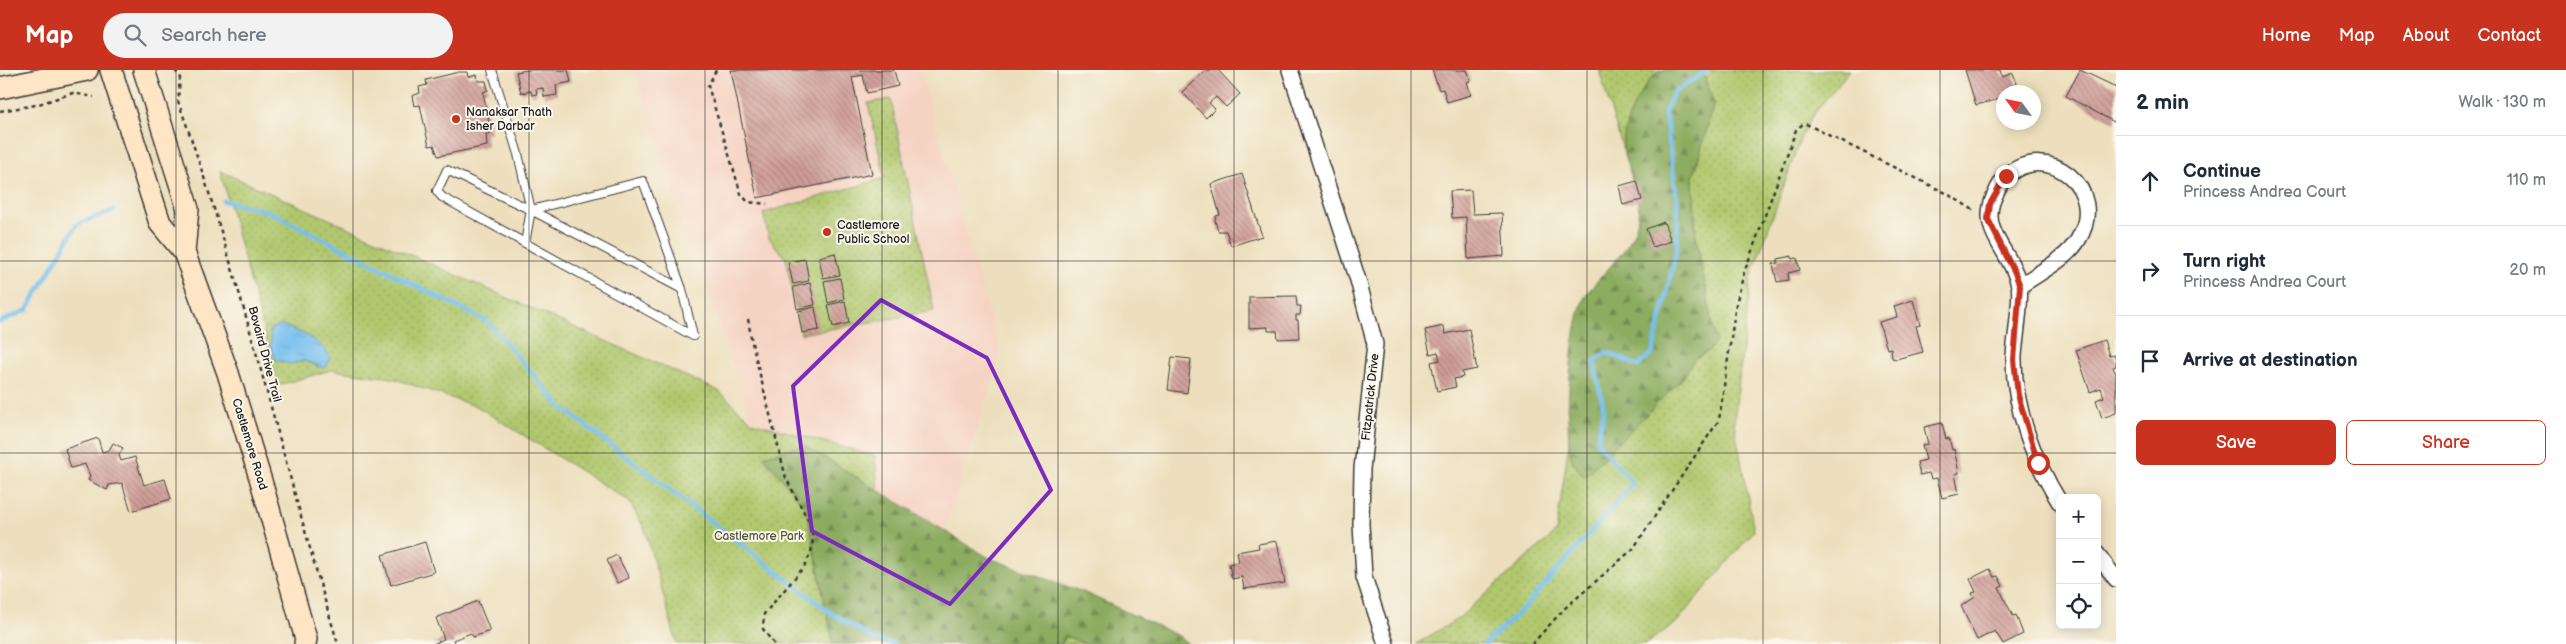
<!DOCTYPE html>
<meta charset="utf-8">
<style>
body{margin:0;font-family:"Balsamiq Sans",sans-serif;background:#f2f2f3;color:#1f2937}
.controls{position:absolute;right:15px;bottom:15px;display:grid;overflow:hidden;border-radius:8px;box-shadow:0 2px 12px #0003}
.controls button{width:45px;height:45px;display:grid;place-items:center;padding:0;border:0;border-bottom:1px solid #e0e1e3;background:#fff;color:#1f2937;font:25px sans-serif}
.compass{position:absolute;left:1996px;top:15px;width:45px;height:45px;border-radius:50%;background:#fff;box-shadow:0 2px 12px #0003;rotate:303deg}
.stop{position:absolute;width:15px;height:15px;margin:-11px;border:4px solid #c8321e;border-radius:50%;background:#fff}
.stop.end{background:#c8321e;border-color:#fff;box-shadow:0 1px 5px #0008}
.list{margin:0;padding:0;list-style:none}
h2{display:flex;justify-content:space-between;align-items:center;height:65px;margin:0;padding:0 20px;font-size:21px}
h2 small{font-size:16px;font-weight:400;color:#747a83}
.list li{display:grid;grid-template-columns:32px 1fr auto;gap:15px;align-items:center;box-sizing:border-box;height:90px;padding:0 20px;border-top:1px solid #e0e1e3}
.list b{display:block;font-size:19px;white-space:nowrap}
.list p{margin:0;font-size:16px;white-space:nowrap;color:#747a83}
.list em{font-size:16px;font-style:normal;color:#747a83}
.actions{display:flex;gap:10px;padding:15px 20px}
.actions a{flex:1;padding:11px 0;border:1px solid #c8321e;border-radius:8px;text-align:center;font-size:18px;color:#c8321e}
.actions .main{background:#c8321e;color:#fff}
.icon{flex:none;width:28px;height:28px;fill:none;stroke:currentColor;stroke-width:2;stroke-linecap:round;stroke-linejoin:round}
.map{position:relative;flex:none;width:2116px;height:574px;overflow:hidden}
header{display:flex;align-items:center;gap:30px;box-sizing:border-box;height:70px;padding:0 25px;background:#c8321e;color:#fff}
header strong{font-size:24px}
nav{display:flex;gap:28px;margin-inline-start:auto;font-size:18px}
.search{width:350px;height:45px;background:#f2f2f3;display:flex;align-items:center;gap:12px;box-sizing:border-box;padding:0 18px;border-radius:28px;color:#747a83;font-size:19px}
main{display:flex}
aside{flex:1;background:#fff}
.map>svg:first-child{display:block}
.built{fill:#f5d3c2}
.grass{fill:url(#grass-dots);stroke:#667245}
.forest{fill:url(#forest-firs);stroke:#54643e}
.water{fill:url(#water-ripples);stroke:#496e86}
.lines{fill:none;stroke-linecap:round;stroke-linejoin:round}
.stream{stroke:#76c0ef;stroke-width:4.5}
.building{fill:url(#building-back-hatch)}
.lane-casing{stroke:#3b3934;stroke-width:10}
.street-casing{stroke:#3b3934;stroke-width:18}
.secondary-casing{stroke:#3b3934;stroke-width:24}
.path{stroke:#3b3934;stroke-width:2.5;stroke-dasharray:4 4;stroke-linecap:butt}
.lane{stroke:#fff;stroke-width:8}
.street{stroke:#fff;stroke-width:15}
.secondary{stroke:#fde5c5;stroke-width:21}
.route{stroke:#c8321e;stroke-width:6}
.marked{fill:none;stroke:#7b2cbf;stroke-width:4;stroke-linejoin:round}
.grid{fill:none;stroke:#1c1c1c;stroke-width:1;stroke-opacity:0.55}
.poi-dot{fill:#c8321e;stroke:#fbf7ec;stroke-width:2}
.labels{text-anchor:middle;stroke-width:4;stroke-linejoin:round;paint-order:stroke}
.poi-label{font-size:12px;fill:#1c1c1c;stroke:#fbf7ec;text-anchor:start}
.street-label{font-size:12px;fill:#1c1c1c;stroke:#fbf7ec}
.park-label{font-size:12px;fill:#505839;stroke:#fbf7ec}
</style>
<header>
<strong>Map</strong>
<div class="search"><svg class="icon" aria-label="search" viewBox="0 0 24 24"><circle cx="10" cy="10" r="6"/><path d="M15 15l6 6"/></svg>Search here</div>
<nav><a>Home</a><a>Map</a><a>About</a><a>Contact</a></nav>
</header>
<main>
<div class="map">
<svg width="2116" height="574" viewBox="0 0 2116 574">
<defs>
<pattern id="grass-dots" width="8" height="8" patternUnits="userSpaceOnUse" patternTransform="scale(1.25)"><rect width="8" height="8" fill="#b0c86e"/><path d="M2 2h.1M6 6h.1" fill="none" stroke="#97ab5f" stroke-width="1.8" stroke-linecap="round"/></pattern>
<pattern id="forest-firs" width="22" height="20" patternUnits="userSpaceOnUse" patternTransform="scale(1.25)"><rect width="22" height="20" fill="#8cac61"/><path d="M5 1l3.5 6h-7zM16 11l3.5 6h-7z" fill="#728b4f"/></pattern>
<pattern id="water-ripples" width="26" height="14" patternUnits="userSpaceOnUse" patternTransform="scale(1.25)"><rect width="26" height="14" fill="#76c0ef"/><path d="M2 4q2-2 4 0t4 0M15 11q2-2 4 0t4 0" fill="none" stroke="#66a4cc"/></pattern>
<pattern id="building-back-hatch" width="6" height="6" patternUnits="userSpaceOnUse" patternTransform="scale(1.25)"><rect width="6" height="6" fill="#cf9c96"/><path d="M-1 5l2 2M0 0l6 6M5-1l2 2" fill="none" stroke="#a77e7a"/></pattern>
</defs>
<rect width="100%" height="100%" fill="#fbf7ec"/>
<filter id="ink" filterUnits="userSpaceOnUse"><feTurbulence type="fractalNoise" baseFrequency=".02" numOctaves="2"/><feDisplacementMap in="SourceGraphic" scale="10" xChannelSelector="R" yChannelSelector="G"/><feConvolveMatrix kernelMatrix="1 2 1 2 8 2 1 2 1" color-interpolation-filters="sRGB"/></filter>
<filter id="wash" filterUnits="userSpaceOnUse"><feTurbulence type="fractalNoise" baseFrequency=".0096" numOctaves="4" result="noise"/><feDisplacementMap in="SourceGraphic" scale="20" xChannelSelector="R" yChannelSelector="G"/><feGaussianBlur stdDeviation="1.12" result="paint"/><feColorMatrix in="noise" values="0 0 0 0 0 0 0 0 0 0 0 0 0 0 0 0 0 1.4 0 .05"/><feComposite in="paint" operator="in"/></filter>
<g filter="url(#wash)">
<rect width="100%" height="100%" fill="#eddfbd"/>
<path class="built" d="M634 0H920L1001 284 942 468 878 431 875 386 752 352Z"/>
<g class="grass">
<path d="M1599 0H1850L1814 43 1801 67 1751 208 1734 352 1754 461 1676 553 1645 574H1416L1459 548 1556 462 1583 276 1644 150Z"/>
<path d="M891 29 934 241 801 264 786 189 769 168 763 143 885 108 868 33Z"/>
<path d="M220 101 719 321 752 352 875 386 879 431 943 468 1177 574H677L645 460 629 431 478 337 392 308 331 300 279 315Z"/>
</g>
<g class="forest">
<path d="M1664 0H1697L1704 6 1714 33 1693 108 1696 166 1716 272 1709 281 1695 288 1683 308 1584 407C1581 402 1576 397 1573 392 1562 370 1571 249 1585 227 1602 200 1634 181 1638 147 1641 124 1631 108 1625 88 1619 66 1631 38 1643 20 1649 11 1653 3 1664 0Z"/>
<path d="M804 375 989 488 1083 522 1179 566 1188 574H1085L1066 566 1061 574H833L806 438 763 386Z"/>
</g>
<path class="water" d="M281 255C301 262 319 269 330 287L327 296 323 298 304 291 290 294 276 290 271 278 270 259Z"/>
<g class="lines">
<g class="stream">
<path d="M223 131 268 141 488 252 560 336 831 543 874 569 893 574"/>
<path d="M0 252 27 240 77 154 114 140"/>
<path d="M1485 574 1524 538 1633 414 1597 372 1604 340 1594 291 1607 282 1638 296 1653 282 1677 178 1678 137 1665 42 1674 22 1708 0"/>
</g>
</g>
<g id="blocks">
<g class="building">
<path d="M527 0H568L571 12 556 15 557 25 544 27 543 18 536 19 537 24 532 25 531 21 521 23 516 2Z"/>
<path d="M731 0H894L898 16 867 23 863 5 852 7 872 104 757 128Z"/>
<path d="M1206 0H1218L1240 24 1226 37 1216 27 1209 33 1215 39 1206 48 1182 22Z"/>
<path d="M1432 0H1467L1471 11 1467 12 1471 25 1447 32 1443 19 1439 20Z"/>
<path d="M1965 0H2000L2002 7 2013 3 2020 22H2004V28L1976 35Z"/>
<path d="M2080 0 2116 17V53L2066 26Z"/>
<path d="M459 2H467L468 7 477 5 478 11H486L488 20 483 22 491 63 486 64 487 76 438 86 434 75 429 76 420 35 414 36 412 26 420 23 419 17 427 15 426 10Z"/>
<path d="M1242 104 1262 166 1231 176 1226 161H1218L1215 151 1216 146 1220 145 1211 114Z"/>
<path d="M1637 111 1642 130 1623 135 1619 116Z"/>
<path d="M1471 120 1473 144 1502 143 1504 186 1468 189 1466 147 1452 148 1450 121Z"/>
<path d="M1664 152 1671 171 1653 177 1646 159Z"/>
<path d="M835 183 840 205 823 208 819 187Z"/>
<path d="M1792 186V189L1797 188 1800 200 1788 203 1789 210 1777 212 1773 194 1778 193V189Z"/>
<path d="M805 189 809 211 793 214 788 192Z"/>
<path d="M840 208 844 229 828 233 824 211Z"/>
<path d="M810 213 815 235 797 239 793 217Z"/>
<path d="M1296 226 1297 236H1301L1300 245H1296V250H1298L1299 268 1278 269 1277 261H1268V257L1249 258V227Z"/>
<path d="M1913 230 1920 255 1916 256 1923 282 1896 289 1892 288 1891 278 1887 279 1879 252 1897 247 1894 236Z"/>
<path d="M845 231 849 253 833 257 828 235Z"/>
<path d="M815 237 819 260 802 263 798 241Z"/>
<path d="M1444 256 1445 264 1469 259 1477 299 1462 302 1463 307 1454 309 1456 317 1437 321 1431 292 1440 290 1438 282 1430 284 1425 260Z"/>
<path d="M2104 270 2109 286 2114 285 2116 290V296L2113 297 2116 304V343L2102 348 2096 330 2104 327 2101 318 2090 322 2076 280Z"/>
<path d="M1172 287 1191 289 1187 323 1168 320Z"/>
<path d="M1942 353 1946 369 1949 368 1952 380 1954 379 1959 403 1955 404 1959 424 1942 428 1937 408 1931 409 1929 403 1920 405 1917 392 1926 390 1922 375 1928 374 1924 357Z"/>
<path d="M98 368 102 382 109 380 113 373 123 378 119 385 121 391 135 387 144 415 165 409 171 429 131 441 122 413 109 415 107 420 88 410 90 406 85 394 71 398 65 379Z"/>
<path d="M1277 471 1285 513 1244 519 1242 507 1232 509 1229 494 1239 492 1237 482 1259 478 1258 474Z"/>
<path d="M425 472 434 502 391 515 382 485Z"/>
<path d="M617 485 629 508 617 513 607 490Z"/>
<path d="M1990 499 1994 507 1998 506 2003 516 1999 518 2013 546 2016 545 2023 564 2003 574 1995 561 1977 570 1961 536 1974 528 1972 523 1976 522 1970 509Z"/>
<path d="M478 531 490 561 473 567 471 563 453 570 455 574H433L444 569 436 548Z"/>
</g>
</g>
</g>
<g filter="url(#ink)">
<use href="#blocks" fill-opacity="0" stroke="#3b3934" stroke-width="1"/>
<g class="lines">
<g class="lane-casing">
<g id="lane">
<path d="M492 0 518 84 531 140 643 111 682 219 693 266 442 127 437 121 447 100 531 140 682 219"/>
<path d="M525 173 531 140"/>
</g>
</g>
<g class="street-casing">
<g id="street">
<path d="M1290 0 1358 210 1375 274 1362 399 1361 454 1364 507 1386 574"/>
<path d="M2020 216C2038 203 2066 190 2078 170 2109 119 2047 70 2007 106 2002 110 1998 118 1995 125 1977 161 2012 181 2019 215 2022 228 2015 269 2014 286 2013 337 2034 391 2060 433"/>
<path d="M2097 484 2116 509"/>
</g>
</g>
<g class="secondary-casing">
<g id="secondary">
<path d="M111 0 160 153 184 182 228 303 261 411 306 569 305 574"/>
<path d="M144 0 188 139 184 182"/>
<path d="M0 18 87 0"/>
</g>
</g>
<g class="path">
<path d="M175 0 180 8 178 31C242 209 283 394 338 574"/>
<path d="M716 0 708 16 741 124 748 132 767 134"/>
<path d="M0 41 36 35 73 23 94 27"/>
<path d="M748 249 752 273 786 408 810 454 813 469 811 483 804 497 764 544 763 559 774 574"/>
<path d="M1532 574 1564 539 1633 479 1719 350 1736 234 1744 203 1796 60 1804 53 1946 123 1975 141"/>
</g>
<use href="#lane" class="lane"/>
<use href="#street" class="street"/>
<use href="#secondary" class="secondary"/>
</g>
</g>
<g class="lines" filter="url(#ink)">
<path class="route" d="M2006 106 1990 134 1988 149 2015 203 2020 216 2014 290 2018 325 2038 393"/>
</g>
<path class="marked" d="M881 230 987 288 1051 420 950 534 812 461 793 316Z"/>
<path class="grid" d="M176 0V574M353 0V574M529 0V574M705 0V574M882 0V574M1058 0V574M1234 0V574M1411 0V574M1587 0V574M1763 0V574M1940 0V574M0 191H2116M0 383H2116"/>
<g class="poi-dot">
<circle cx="456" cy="49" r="5"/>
<circle cx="827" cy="162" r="5"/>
</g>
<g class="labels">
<g class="poi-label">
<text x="466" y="46">Nanaksar Thath<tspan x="466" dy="14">Isher Darbar</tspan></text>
<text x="837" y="159">Castlemore<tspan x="837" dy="14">Public School</tspan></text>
</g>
<g class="street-label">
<text transform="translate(265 284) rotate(75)" y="4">Bovaird Drive Trail</text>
<text transform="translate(1370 327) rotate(-84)" y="4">Fitzpatrick Drive</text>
<text transform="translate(250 374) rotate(73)" y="4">Castlemore Road</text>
</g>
<g class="park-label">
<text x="759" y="470">Castlemore Park</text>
</g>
</g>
</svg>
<div class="controls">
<button>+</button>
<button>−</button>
<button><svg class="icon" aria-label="locate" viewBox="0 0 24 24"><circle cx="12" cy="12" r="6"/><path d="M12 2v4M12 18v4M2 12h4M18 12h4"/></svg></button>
</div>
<svg class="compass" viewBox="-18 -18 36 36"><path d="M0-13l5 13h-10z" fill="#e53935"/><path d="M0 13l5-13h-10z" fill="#747a83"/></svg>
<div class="stop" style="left:2038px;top:393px"></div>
<div class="stop end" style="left:2006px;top:106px"></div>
</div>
<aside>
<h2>2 min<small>Walk · 130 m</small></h2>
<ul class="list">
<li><svg class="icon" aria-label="ahead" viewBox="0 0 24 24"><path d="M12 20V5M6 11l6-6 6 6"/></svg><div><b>Continue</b><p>Princess Andrea Court</p></div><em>110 m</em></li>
<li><svg class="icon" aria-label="right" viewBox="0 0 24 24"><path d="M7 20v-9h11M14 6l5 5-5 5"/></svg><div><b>Turn right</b><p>Princess Andrea Court</p></div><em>20 m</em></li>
<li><svg class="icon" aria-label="arrive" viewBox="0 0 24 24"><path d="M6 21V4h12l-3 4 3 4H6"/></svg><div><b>Arrive at destination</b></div></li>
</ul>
<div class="actions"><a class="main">Save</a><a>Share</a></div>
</aside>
</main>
